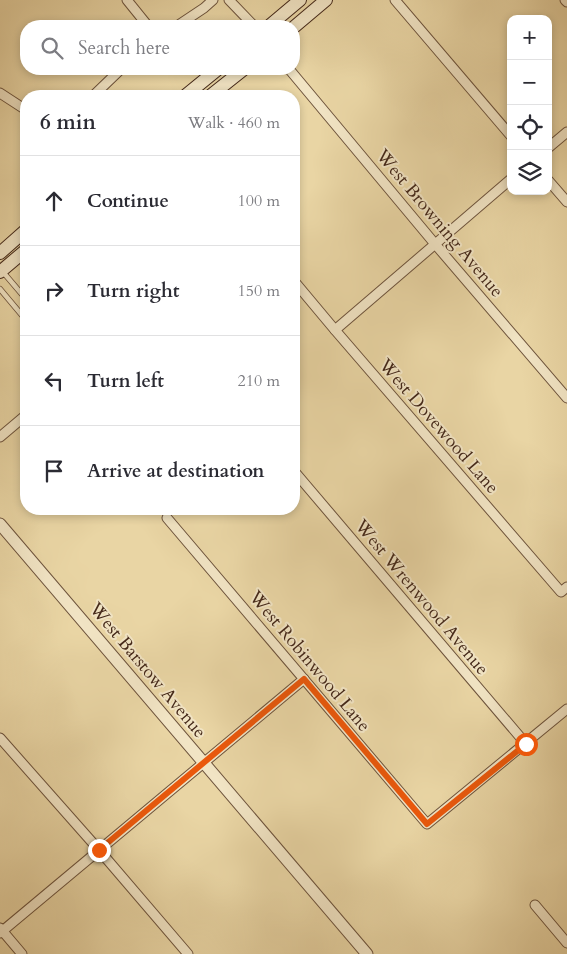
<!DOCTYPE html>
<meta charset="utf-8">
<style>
body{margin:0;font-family:Cardo,serif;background:#f2f2f3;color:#2b2b33}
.controls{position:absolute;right:15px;top:15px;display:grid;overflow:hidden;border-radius:10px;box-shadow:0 2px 8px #0003}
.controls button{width:45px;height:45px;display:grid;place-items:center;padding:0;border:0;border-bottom:1px solid #e1e1e2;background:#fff;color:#2b2b33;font:25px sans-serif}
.stop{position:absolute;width:15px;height:15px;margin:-11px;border:4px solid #ea580c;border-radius:50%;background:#fff}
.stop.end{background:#ea580c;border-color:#fff;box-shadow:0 1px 5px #0008}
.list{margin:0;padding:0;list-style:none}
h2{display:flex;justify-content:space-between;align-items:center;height:65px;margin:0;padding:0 20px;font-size:21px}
h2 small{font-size:16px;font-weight:400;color:#7c7c81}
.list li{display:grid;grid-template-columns:32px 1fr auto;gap:15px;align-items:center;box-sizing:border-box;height:90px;padding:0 20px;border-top:1px solid #e1e1e2}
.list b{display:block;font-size:19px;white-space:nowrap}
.list em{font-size:16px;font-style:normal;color:#7c7c81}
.icon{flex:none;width:28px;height:28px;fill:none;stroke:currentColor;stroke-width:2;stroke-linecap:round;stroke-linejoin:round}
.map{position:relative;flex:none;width:567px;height:954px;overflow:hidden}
.search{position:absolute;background:#fff;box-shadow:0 2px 8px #0003;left:20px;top:20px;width:280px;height:55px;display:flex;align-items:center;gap:12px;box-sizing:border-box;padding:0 18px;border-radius:20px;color:#7c7c81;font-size:19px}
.panel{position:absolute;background:#fff;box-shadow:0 2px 8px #0003;left:20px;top:90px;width:280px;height:425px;border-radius:20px}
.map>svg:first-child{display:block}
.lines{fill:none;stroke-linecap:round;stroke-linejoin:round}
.service-casing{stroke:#6d533c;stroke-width:6}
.minor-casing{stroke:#6d533c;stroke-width:11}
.tertiary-casing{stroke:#6d533c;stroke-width:13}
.secondary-casing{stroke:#442819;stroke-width:14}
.service{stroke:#f1e4c4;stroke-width:4.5}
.minor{stroke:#f1e4c4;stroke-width:9}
.tertiary{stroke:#f1e4c4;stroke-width:11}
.secondary{stroke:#f1e4c4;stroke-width:12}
.route{stroke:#ea580c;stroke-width:6}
.labels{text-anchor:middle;stroke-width:4;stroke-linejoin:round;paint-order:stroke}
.street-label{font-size:18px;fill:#442819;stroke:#f1e4c4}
</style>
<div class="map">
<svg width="567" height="954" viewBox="0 0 567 954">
<rect width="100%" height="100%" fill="#e9d5a4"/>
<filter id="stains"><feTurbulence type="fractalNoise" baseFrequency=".004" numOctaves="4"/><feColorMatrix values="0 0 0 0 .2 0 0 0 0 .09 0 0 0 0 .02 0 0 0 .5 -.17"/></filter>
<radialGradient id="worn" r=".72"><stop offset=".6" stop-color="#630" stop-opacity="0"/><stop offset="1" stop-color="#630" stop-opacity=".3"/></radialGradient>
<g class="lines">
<g class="service-casing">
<g id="service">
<path d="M3 272 26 299"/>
<path d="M0 289 26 320"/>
</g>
</g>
<g class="minor-casing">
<g id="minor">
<path d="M127 0 148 26"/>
<path d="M229 0 254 26"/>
<path d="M395 0 511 136"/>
<path d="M565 0 567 2"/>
<path d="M177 26 204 8 213 0"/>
<path d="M289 69 435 244 567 398"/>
<path d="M0 93 26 110"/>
<path d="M93 96 121 69"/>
<path d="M548 148 567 132"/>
<path d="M548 180 567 202"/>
<path d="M294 281 335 330 561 592 567 587"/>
<path d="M335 330 511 179"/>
<path d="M0 437 26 415"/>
<path d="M294 471 526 744"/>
<path d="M167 518 427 824 567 709"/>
<path d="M0 738 99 850 188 954"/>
<path d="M535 905 567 943"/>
<path d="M0 928 22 954"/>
<path d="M0 933 304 679"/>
</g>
</g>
<g class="tertiary-casing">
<path id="tertiary" d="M0 524 367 954"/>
</g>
<g class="secondary-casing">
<g id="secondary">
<path d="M269 26 300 0"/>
<path d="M294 27 326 0"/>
<path d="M185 96 218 69"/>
<path d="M210 96 244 69"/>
<path d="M0 253 26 230"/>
<path d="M0 272 26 250"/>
</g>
</g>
<use href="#service" class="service"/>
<use href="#minor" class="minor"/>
<use href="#tertiary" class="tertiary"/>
<use href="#secondary" class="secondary"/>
</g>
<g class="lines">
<path class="route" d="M99 850 304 679 427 824 526 744"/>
</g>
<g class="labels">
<g class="street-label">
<text transform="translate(440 223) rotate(50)" y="6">West Browning Avenue</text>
<text transform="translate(439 426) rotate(49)" y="6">West Dovewood Lane</text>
<text transform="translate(422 597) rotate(50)" y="6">West Wrenwood Avenue</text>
<text transform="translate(310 661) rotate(50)" y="6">West Robinwood Lane</text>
<text transform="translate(148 670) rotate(50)" y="6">West Barstow Avenue</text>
</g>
</g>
<rect width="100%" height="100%" filter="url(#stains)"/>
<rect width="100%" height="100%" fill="url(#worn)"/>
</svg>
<div class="controls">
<button>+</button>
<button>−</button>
<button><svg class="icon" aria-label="locate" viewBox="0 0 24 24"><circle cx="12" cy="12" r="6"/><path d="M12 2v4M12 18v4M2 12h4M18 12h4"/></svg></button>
<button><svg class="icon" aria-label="layers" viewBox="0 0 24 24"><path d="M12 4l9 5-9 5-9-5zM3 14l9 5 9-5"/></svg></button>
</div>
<div class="stop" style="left:526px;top:744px"></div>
<div class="stop end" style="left:99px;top:850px"></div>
<div class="search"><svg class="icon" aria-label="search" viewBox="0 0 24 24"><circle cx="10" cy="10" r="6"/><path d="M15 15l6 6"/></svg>Search here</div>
<section class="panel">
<h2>6 min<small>Walk · 460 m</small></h2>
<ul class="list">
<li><svg class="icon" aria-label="ahead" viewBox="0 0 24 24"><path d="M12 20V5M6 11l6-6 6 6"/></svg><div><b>Continue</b></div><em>100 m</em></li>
<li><svg class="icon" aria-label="right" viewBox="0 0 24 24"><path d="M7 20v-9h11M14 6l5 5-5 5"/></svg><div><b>Turn right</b></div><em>150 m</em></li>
<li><svg class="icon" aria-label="left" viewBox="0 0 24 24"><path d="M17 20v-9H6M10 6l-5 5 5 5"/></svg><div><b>Turn left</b></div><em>210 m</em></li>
<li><svg class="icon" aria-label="arrive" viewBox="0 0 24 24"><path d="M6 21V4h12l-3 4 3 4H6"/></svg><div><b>Arrive at destination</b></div></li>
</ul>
</section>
</div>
